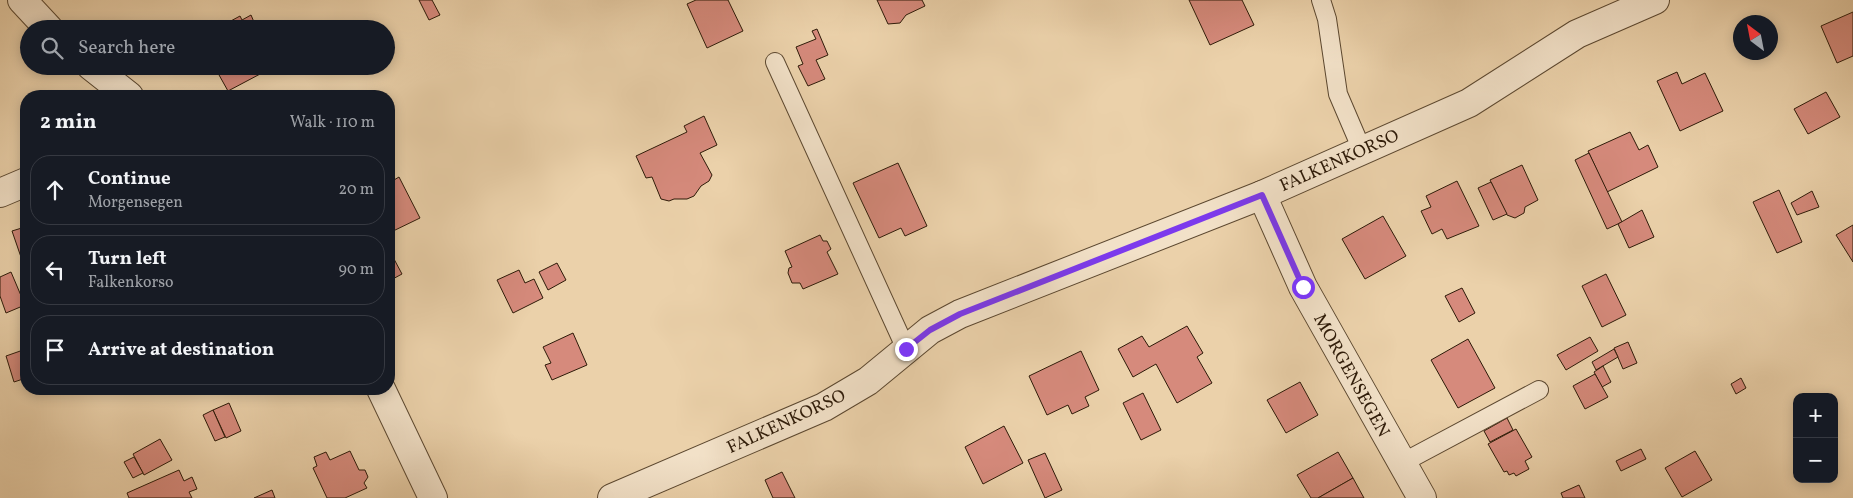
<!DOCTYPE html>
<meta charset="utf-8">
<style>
body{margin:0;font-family:Vollkorn,serif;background:#20242c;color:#f1f3f6}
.controls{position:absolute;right:15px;bottom:15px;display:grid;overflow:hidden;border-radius:10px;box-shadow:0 2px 12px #0003}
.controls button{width:45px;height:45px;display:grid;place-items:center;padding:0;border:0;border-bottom:1px solid #363941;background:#171b24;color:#f1f3f6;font:25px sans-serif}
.compass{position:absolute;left:1733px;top:15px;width:45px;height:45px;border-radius:50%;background:#171b24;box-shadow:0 2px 12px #0003;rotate:328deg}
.stop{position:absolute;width:15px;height:15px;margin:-11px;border:4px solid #7c3aed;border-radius:50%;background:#fff}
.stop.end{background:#7c3aed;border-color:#fff;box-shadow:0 1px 5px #0008}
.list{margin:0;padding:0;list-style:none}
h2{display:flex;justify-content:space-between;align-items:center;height:65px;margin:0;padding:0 20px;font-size:21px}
h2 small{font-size:16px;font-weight:400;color:#9ea1a6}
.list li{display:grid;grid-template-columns:32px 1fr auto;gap:15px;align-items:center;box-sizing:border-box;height:70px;margin:0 10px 10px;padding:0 10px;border:1px solid #363941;border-radius:20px}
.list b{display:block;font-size:19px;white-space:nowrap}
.list p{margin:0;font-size:16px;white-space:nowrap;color:#9ea1a6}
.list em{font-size:16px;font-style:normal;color:#9ea1a6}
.icon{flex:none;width:28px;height:28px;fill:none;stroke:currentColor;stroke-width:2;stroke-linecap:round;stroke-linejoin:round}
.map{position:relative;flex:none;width:1853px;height:498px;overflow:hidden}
.search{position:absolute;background:#171b24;box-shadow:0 2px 12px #0003;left:20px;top:20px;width:375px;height:55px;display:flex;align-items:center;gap:12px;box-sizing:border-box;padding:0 18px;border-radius:28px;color:#9ea1a6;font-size:19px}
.panel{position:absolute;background:#171b24;box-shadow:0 2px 12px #0003;left:20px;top:90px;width:375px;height:305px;border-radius:20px}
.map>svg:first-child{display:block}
.building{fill:#d68a7c;stroke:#2d1a08}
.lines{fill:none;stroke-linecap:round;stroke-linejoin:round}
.lane-casing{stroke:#5c4830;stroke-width:20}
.street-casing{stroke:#5c4830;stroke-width:30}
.lane{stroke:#f2e1c8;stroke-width:18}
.street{stroke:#f2e1c8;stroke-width:28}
.route{stroke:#7c3aed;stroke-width:6}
.labels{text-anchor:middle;stroke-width:4;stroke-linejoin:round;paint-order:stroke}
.street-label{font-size:18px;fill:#2d1a08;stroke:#f2e1c8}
</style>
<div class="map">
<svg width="1853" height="498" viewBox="0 0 1853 498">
<rect width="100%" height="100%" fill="#ebd1aa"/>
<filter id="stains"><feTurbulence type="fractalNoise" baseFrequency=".004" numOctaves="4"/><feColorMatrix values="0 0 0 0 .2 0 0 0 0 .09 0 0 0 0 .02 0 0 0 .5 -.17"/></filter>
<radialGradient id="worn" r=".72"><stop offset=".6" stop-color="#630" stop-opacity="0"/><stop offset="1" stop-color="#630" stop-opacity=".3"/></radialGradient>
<g class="building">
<path d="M419 0H432L440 15 429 20Z"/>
<path d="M696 0H728L743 31 707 48 687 4Z"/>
<path d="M877 0H922L925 6 906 15 900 23 888 24Z"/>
<path d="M1189 0H1242L1254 25 1210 45Z"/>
<path d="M1853 12V56L1837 63 1821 26Z"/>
<path d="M251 15 257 29H216L240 16 242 20Z"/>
<path d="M817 29 828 55 816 60 825 79 808 86 798 66 803 64 796 47 816 39 812 31Z"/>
<path d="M214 66H258L262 73 228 91Z"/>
<path d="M1677 72 1682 84 1705 73 1723 111 1680 131 1657 81Z"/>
<path d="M1826 92 1840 117 1808 134 1794 109Z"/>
<path d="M704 116 717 145 700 153 712 175 709 181 701 186 694 196 687 199H674L669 201 661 199 652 177 646 178 636 156 687 132 684 126Z"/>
<path d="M1630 132 1639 150 1648 145 1658 167 1607 192 1588 151Z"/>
<path d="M1589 153 1622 222 1607 229 1575 160Z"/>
<path d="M898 163 927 226 905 236 901 228 879 238 853 183Z"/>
<path d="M1522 165 1538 200 1525 207 1524 213 1515 218 1507 215 1490 180Z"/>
<path d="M399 177 420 218 389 233V183Z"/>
<path d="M1457 181 1479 226 1447 239 1442 229 1432 234 1421 211 1431 207 1426 196Z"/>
<path d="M1491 182 1507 214 1493 220 1478 188Z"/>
<path d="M1779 190 1802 242 1777 253 1753 202Z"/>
<path d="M1812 191 1819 207 1797 215 1791 203Z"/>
<path d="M1642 210 1654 237 1629 248 1618 224Z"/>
<path d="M1383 216 1406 256 1365 279 1342 239Z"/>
<path d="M1853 225V262L1836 235Z"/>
<path d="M25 227 26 259 22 260 12 231Z"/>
<path d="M820 235 823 241H827L831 249 827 252 838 274 803 289 800 283H792L788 273 789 268 792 267 785 251Z"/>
<path d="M394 259 402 274 389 281V262Z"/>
<path d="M557 263 566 280 548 290 539 272Z"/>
<path d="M519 270 525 283 534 279 543 298 513 313 497 280Z"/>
<path d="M11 272 25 305 6 313 0 296V277Z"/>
<path d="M1606 274 1626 315 1602 327 1582 286Z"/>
<path d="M1462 288 1475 313 1459 322 1445 296Z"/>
<path d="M1187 326 1203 353 1197 357 1212 383 1177 403 1156 364 1133 377 1118 349 1142 336 1149 347Z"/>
<path d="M573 333 587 365 552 380 545 365 551 363 543 347Z"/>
<path d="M1590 337 1598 351 1566 370 1557 355Z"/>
<path d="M1468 339 1495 388 1458 408 1431 360Z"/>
<path d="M1628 342 1637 363 1623 369 1614 348Z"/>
<path d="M26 349V378L14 382 6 356Z"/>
<path d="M1614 349 1618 357 1596 370 1592 362Z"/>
<path d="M1081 351 1099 390 1085 397 1089 406 1072 414 1068 405 1047 415 1029 376Z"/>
<path d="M1603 366 1611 382 1602 387 1594 372Z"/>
<path d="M1595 374 1608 397 1585 409 1573 386Z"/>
<path d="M1741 378 1746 388 1736 394 1731 384Z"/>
<path d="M1300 382 1318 415 1286 433 1267 400Z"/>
<path d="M1143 393 1161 430 1141 440 1123 403Z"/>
<path d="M229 403 241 431 226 438 213 410Z"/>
<path d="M213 410 225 437 215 441 203 415Z"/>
<path d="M1507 418 1513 430 1490 442 1484 431Z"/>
<path d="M1004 426 1023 463 983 484 965 447Z"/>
<path d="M1516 429 1532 457 1525 461 1529 469 1516 476 1514 473 1509 475 1507 471 1504 472 1488 444Z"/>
<path d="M160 439 172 460 144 475 133 454Z"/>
<path d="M1641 449 1646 459 1621 471 1616 461Z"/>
<path d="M350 451 359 470H365L368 477 364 483 367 488 345 498H327L313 468 317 466 314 457 326 452 330 460Z"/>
<path d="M1695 451 1712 480 1682 497 1665 468Z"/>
<path d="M1338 452 1353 478 1318 498H1311L1297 475Z"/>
<path d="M1045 453 1062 490 1045 498 1028 460Z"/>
<path d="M134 457 143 473 133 478 124 462Z"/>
<path d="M179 470 184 481 192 477 197 489 189 492 192 498H129L127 493Z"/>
<path d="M782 472 795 498H773L765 480Z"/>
<path d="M1353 478 1364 498H1318Z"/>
<path d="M1579 485 1585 498H1563L1561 493Z"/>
<path d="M272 490 275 498H254Z"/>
</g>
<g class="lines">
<g class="lane-casing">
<g id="lane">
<path d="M1321 0 1327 19 1338 94 1362 150"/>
<path d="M775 62 906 349"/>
<path d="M1402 463 1539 390"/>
</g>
</g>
<g class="street-casing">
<g id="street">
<path d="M22 0 49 29"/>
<path d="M91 66 129 96"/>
<path d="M0 193 26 182"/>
<path d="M1262 195 1303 287 1422 498"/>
<path d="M381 389 433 498"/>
<path d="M612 498 824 407 868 381 930 330 960 314 1262 195 1469 103 1577 34 1655 0"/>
</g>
</g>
<use href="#lane" class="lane"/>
<use href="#street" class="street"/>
</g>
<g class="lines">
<path class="route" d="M906 349 930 330 960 314 1262 195 1303 287"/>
</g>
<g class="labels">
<g class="street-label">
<text transform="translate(1339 160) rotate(-24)" y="6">FALKENKORSO</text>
<text transform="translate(1352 375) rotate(61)" y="6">MORGENSEGEN</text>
<text transform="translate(786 421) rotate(-25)" y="6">FALKENKORSO</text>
</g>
</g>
<rect width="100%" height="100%" filter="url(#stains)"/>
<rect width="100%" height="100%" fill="url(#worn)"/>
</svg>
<div class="controls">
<button>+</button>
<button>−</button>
</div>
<svg class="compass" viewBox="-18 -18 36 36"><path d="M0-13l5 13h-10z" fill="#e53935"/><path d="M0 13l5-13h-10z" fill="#9ea1a6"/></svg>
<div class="stop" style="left:1303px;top:287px"></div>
<div class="stop end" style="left:906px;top:349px"></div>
<div class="search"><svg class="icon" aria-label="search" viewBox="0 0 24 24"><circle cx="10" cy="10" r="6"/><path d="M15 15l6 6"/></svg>Search here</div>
<section class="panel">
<h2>2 min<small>Walk · 110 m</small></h2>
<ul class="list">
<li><svg class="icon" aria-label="ahead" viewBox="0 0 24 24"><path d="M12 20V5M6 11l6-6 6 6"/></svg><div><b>Continue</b><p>Morgensegen</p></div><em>20 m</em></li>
<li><svg class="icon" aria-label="left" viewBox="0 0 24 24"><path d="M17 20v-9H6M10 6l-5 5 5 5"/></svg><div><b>Turn left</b><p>Falkenkorso</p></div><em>90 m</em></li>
<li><svg class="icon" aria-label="arrive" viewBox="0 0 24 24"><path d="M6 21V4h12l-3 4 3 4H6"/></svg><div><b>Arrive at destination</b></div></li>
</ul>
</section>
</div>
